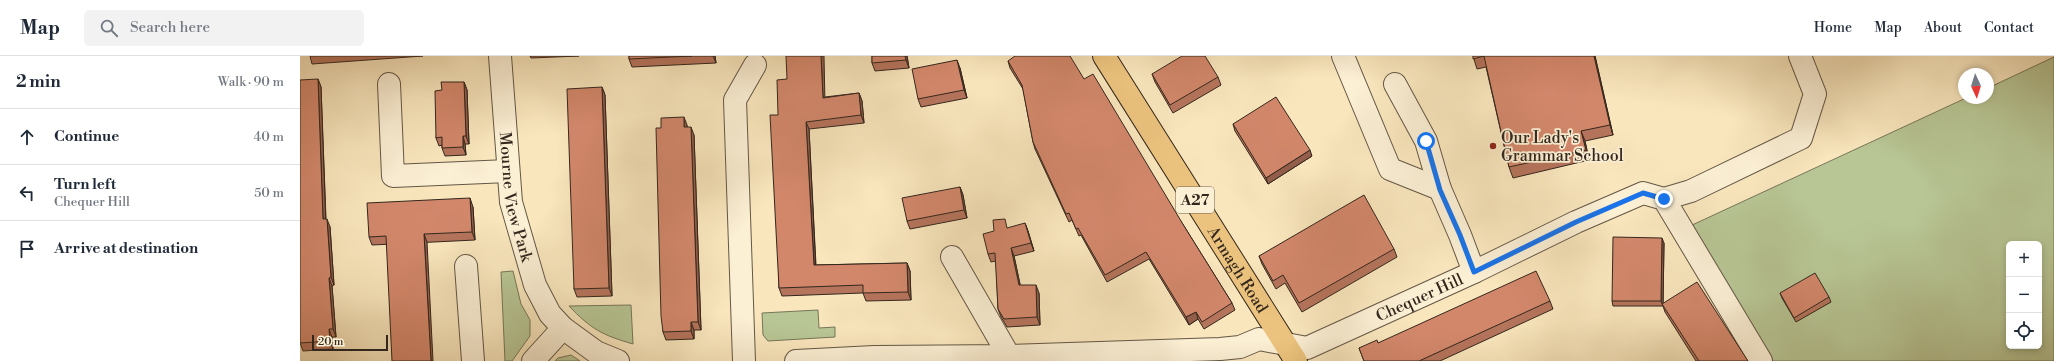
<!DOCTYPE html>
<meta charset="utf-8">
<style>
body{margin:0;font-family:"Libre Bodoni",serif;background:#f2f2f3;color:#1f2937}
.controls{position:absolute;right:12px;bottom:12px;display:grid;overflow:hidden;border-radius:6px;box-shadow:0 2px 6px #0003}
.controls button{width:36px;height:36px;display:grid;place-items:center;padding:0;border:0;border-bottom:1px solid #e0e1e3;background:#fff;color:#1f2937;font:20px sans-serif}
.compass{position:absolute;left:1658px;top:12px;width:36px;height:36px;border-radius:50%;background:#fff;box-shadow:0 2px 6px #0003;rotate:176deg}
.scale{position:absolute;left:12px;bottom:10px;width:76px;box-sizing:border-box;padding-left:4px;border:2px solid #33271d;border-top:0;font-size:11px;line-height:14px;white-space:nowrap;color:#33271d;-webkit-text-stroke:3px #fbefd4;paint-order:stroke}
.stop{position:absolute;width:12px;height:12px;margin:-9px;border:3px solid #1a73e8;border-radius:50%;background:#fff}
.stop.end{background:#1a73e8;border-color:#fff;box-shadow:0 1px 4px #0008}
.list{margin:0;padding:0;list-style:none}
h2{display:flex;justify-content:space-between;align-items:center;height:52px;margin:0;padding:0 16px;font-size:17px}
h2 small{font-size:13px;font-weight:400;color:#747a83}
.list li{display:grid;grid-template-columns:26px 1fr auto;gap:12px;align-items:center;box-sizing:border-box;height:56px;padding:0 16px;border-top:1px solid #e0e1e3}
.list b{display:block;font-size:15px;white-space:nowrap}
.list p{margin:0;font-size:13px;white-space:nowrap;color:#747a83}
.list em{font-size:13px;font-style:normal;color:#747a83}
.icon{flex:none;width:22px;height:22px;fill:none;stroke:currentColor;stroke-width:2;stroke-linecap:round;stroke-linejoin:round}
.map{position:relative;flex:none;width:1754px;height:305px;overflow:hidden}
header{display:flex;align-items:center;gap:24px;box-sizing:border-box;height:56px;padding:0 20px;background:#fff;border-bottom:1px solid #e0e1e3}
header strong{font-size:19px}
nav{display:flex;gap:22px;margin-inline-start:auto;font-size:14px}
.search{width:280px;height:36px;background:#f2f2f3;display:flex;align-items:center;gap:10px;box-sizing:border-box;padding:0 14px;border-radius:6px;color:#747a83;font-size:15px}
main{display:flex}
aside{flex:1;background:#fff}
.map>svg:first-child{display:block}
.green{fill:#b8c695;stroke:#767659;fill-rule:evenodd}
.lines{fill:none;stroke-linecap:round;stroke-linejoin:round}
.minor-casing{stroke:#645745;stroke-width:24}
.major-casing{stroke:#33271d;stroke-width:24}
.minor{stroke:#fbefd4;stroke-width:22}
.major{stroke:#ecc37e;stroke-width:22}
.wall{fill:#b5745c;stroke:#33271d}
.shaded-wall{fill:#935e4b;stroke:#33271d}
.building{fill:#d2876b;stroke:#33271d}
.route{stroke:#1a73e8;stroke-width:5}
.poi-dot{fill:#8f2418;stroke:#fbefd4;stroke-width:1.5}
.labels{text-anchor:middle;stroke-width:3.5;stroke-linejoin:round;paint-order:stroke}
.shield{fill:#fbefd4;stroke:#6f6354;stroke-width:1}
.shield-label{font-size:15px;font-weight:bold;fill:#33271d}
.poi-label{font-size:16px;fill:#33271d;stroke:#fbefd4;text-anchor:start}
.street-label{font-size:16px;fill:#33271d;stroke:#fbefd4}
</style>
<header>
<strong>Map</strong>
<div class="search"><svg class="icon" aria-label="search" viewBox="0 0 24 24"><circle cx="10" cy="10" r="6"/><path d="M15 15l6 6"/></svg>Search here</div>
<nav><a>Home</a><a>Map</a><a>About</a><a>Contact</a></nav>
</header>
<main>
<aside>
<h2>2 min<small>Walk · 90 m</small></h2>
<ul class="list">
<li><svg class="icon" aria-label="ahead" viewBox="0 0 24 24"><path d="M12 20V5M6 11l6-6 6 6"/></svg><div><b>Continue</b></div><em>40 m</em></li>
<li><svg class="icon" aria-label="left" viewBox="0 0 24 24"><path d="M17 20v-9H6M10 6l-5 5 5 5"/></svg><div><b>Turn left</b><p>Chequer Hill</p></div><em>50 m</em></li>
<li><svg class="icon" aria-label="arrive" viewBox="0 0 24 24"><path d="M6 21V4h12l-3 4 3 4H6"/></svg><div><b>Arrive at destination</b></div></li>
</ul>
</aside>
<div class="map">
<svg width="1754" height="305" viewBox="0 0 1754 305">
<rect width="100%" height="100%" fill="#f9e6bd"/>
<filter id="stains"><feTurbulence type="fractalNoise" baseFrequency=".005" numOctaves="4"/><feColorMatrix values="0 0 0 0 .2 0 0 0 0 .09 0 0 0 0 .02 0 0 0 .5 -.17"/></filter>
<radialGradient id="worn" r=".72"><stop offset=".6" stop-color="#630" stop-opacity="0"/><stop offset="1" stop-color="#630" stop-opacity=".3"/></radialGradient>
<g class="green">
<path d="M1754 1V305H1471L1390 170 1666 42H1688V32ZM1709 188H1739V290H1709Z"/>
<path d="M213 215 221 248 230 264V280L212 305H205L201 216Z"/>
<path d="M331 249 333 288C302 279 291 273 269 250Z"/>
<path d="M518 254 519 272 535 271V281L468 285 463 279 462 257Z"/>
<path d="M271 299 280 305H255L258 302Z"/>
</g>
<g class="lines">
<g class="minor-casing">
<g id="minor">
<path id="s1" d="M200 0 211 146 235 229 250 258 263 272 296 296 318 305"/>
<path d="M1043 0 1090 113 1140 133"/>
<path d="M89 28 93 120 208 115"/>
<path d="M1095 28 1126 85 1140 133 1160 179 1174 216"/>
<path d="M1364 143 1391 135 1501 82 1515 38 1500 0"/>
<path d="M652 201 709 300"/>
<path d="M166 210 173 305"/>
<path d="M233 305 263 272"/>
<path d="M444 305 435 44 455 9"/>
<path id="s2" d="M496 305 574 301 709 300 920 293 940 291 959 283 1007 292 1174 216 1276 166 1343 137 1364 143 1461 305"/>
</g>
</g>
<g class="major-casing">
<g id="major">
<path id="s3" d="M804 0 996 305"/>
</g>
</g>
<use href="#minor" class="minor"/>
<use href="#major" class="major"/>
</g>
<g class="wall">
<path d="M10 0H123L12 8Z"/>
<path d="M230 0H279L231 2Z"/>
<path d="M329 0H415L416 7 332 11 329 3Z"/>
<path d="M572 0H607L609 12 575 15 572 7Z"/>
<path d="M1173 0H1295L1313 79 1285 85 1289 104 1213 122 1209 111 1186 11 1177 13Z"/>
<path d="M708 5 784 23 884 170 932 247 935 254 904 273 898 263 889 269 849 203 807 226 781 179 779 180 772 164 769 166 735 93 733 86 723 33 710 12Z"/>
<path d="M660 12 667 42 621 51 618 43Z"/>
<path d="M852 18 918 21 921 29 873 57 855 26Z"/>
<path d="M18 23 21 31 26 163 30 171 34 229 32 230 36 281H32L33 293 3 295 0 287Z"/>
<path d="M164 26 167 34 169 88H165L166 99 145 100 142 92V89L139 90 136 82 142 34Z"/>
<path d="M302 31 305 39 312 240 277 241 274 233Z"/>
<path d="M559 37 562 45 564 67 509 73 516 209 607 207 610 215 611 244 566 245 563 237 482 240 479 232 478 59 525 41Z"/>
<path d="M933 68 1012 100 968 128 935 75Z"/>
<path d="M387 69V71L394 79 401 274H394V283L366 284 363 276 361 72Z"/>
<path d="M660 131 663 139 667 162 610 173 607 165Z"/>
<path d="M173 151 175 184 72 189 69 181Z"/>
<path d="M725 167 728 175 734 195 714 200 720 229 739 237 740 269 707 271 701 261 698 253 696 205 691 206 688 198Z"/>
<path d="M1364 187 1363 248 1448 305H1396L1365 256 1363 250H1313L1312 245Z"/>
<path d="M1094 193 1097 201 1002 256 985 227 976 233 962 208 959 200Z"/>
<path d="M1480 237 1529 241 1531 246 1496 266 1482 242Z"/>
<path d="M1250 245 1253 253 1140 305H1064L1059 292Z"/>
</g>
<g class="shaded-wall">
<path d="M413 0H415L416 7Z"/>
<path d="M521 0H524L525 49 523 42Z"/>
<path d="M605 0H607L609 12 606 4Z"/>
<path d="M1294 0H1295L1313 79 1310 69Z"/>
<path d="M657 4 660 12 667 42 664 34Z"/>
<path d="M18 23 21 31 26 171 23 163Z"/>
<path d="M164 26 167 34 169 88 166 80Z"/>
<path d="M302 31 305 39 312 240 309 232Z"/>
<path d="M559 37 562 45 564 67 561 59Z"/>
<path d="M384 61 387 69V79L384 71Z"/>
<path d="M506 66 509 73 516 217 514 209Z"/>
<path d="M391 71 394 79 401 274 398 266Z"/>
<path d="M1281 75 1285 85 1289 104 1286 94Z"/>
<path d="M163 80 165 88 166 99 163 91Z"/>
<path d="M1010 94 1012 100 968 128 966 122Z"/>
<path d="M660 131 663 139 667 162 664 154Z"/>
<path d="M170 142 173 151 175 184 172 176Z"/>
<path d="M27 163 30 171 34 229 31 221Z"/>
<path d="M725 167 728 175 734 195 731 187Z"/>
<path d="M124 178 127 186 133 305H131Z"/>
<path d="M1362 182 1364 187 1363 250 1361 245Z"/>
<path d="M711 192 714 200 722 237 719 229Z"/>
<path d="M607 207 610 215 611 244 608 236Z"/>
<path d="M29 222 32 230 36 281 33 273Z"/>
<path d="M736 229 739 237 740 269 737 261Z"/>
<path d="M896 256 898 263 889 269 886 261Z"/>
<path d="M391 266 394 274V283L391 275Z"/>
<path d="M29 273 32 281 33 293 30 285Z"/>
</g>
<g class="building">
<path d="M329 0H392L329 3Z"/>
<path d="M486 0H521L523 42 559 37 561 59 506 66 514 209 607 207 608 236 563 237V229L479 232 470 59H478L477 24 487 23Z"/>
<path d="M572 0H605L606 4 572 7Z"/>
<path d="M715 0H770L784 23 793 18 884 170 932 247 902 266 896 256 886 261 846 196 805 219 778 172 776 173 769 157 766 158 733 86 722 29 708 5Z"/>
<path d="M882 0H905L918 21 870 49 852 18Z"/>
<path d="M1173 0H1294L1310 69 1281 75 1286 94 1209 111 1184 0 1173 3Z"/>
<path d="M657 4 664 34 618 43 612 13Z"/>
<path d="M18 23 23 163H27L31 221 29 222 33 273H29L30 285 0 287V24Z"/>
<path d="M141 26H164L166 80H163V91L142 92V81L136 82 135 35 142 34Z"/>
<path d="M302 31 309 232 274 233 267 33Z"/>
<path d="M976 41 1010 94 966 122 933 68Z"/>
<path d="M384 61V71H391L398 266H391V275L363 276 361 260 356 72H361V62Z"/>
<path d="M660 131 664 154 607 165 602 142Z"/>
<path d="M1064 139 1094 193 999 247 983 219 973 225 959 200Z"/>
<path d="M170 142 172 176 124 178 131 305H92L86 180 69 181 67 147Z"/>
<path d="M705 163 707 172 725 167 731 187 711 192 719 229H736L737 261 704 263 698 253 695 197 688 198 683 178 694 175 693 164Z"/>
<path d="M1313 181 1362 182 1361 245H1312Z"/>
<path d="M1236 215 1250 245 1119 305H1064L1059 292 1077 284 1078 287Z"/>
<path d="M1515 217 1529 241 1494 262 1480 237Z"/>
<path d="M1397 226 1448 305H1399L1362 248Z"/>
</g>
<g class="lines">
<path class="route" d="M1126 85 1140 134 1160 179 1174 216 1276 166 1343 137 1364 143"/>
</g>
<circle class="poi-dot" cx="1193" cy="90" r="4"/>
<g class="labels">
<rect class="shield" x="876" y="131" width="38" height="26" rx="3"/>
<g class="shield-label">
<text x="895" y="149">A27</text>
</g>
<g class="poi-label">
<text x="1201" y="87">Our Lady's<tspan x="1201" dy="18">Grammar School</tspan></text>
</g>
<g class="street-label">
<text dy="6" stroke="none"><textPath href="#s1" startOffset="142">Mourne View Park</textPath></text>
<text dy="6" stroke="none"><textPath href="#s3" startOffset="252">Armagh Road</textPath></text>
<text dy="6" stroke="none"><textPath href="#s2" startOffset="637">Chequer Hill</textPath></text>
</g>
</g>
<rect width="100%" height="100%" filter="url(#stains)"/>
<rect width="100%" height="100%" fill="url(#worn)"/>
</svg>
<div class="controls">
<button>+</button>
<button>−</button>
<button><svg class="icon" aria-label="locate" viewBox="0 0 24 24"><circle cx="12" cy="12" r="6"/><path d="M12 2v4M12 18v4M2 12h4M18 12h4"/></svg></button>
</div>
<svg class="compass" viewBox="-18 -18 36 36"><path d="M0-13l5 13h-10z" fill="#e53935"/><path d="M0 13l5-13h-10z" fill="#747a83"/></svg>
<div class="scale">20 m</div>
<div class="stop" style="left:1126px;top:85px"></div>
<div class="stop end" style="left:1364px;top:143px"></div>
</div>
</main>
